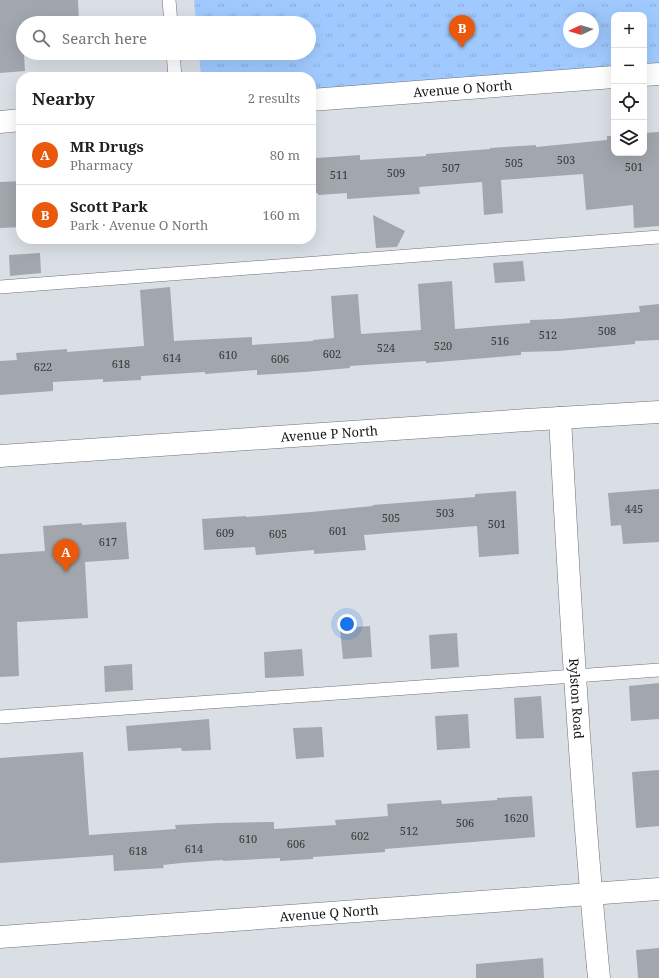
<!DOCTYPE html>
<meta charset="utf-8">
<style>
body{margin:0;font-family:"Noto Serif",serif;background:#f2f2f2;color:#202124}
.controls{position:absolute;right:12px;top:12px;display:grid;overflow:hidden;border-radius:8px;box-shadow:0 4px 16px #0002}
.controls button{width:36px;height:36px;display:grid;place-items:center;padding:0;border:0;border-bottom:1px solid #e0e0e0;background:#fff;color:#202124;font:20px sans-serif}
.compass{position:absolute;left:563px;top:12px;width:36px;height:36px;border-radius:50%;background:#fff;box-shadow:0 4px 16px #0002;rotate:266deg}
.you{position:absolute;left:347px;top:624px;width:14px;height:14px;margin:-10px;border:3px solid #fff;border-radius:50%;background:#1a73e8;box-shadow:0 0 0 6px #1a73e833}
.badge{display:grid;place-items:center;width:26px;height:26px;border-radius:50%;background:#ea580c;color:#fff;font-size:13px;font-weight:700}
.pin{position:absolute;translate:-50% -33px;filter:drop-shadow(0 1px 2px #0008)}
.pin::after{content:'';position:absolute;top:21px;width:14px;height:12px;background:inherit;clip-path:polygon(0 0,100% 0,50% 100%)}
.list{margin:0;padding:0;list-style:none}
h2{display:flex;justify-content:space-between;align-items:center;height:52px;margin:0;padding:0 16px;font-size:17px}
h2 small{font-size:13px;font-weight:400;color:#757577}
.list li{display:grid;grid-template-columns:26px 1fr auto;gap:12px;align-items:center;box-sizing:border-box;height:60px;padding:0 16px;border-top:1px solid #e0e0e0}
.list b{display:block;font-size:15px;white-space:nowrap}
.list p{margin:0;font-size:13px;white-space:nowrap;color:#757577}
.list em{font-size:13px;font-style:normal;color:#757577}
.icon{flex:none;width:22px;height:22px;fill:none;stroke:currentColor;stroke-width:2;stroke-linecap:round;stroke-linejoin:round}
.map{position:relative;flex:none;width:659px;height:978px;overflow:hidden}
.search{position:absolute;background:#fff;box-shadow:0 4px 16px #0002;left:16px;top:16px;width:300px;height:44px;display:flex;align-items:center;gap:10px;box-sizing:border-box;padding:0 14px;border-radius:22px;color:#757577;font-size:15px}
.panel{position:absolute;background:#fff;box-shadow:0 4px 16px #0002;left:16px;top:72px;width:300px;height:172px;border-radius:16px}
.map>svg:first-child{display:block}
.park{fill:url(#park-tufts);fill-rule:evenodd}
.building{fill:#a2a7ad}
.lines{fill:none;stroke-linecap:round;stroke-linejoin:round}
.service-casing{stroke:#6d7278;stroke-width:14}
.minor-casing{stroke:#6d7278;stroke-width:23}
.secondary-casing{stroke:#6d7278;stroke-width:23}
.service{stroke:#fff;stroke-width:13}
.minor{stroke:#fff;stroke-width:22}
.secondary{stroke:#fff;stroke-width:22}
.labels{text-anchor:middle;stroke-width:3;stroke-linejoin:round;paint-order:stroke}
.number-label{font-size:11px;fill:#36393c}
.street-label{font-size:13px;fill:#121416;stroke:#dadfe6}
</style>
<div class="map">
<svg width="659" height="978" viewBox="0 0 659 978">
<defs>
<pattern id="park-tufts" width="24" height="20" patternUnits="userSpaceOnUse"><rect width="24" height="20" fill="#a0caff"/><path d="M3 7l-1-3M5 7V3M7 7l1-3M15 17l-1-3M17 17v-4M19 17l1-3" fill="none" stroke="#89adda"/></pattern>
</defs>
<rect width="100%" height="100%" fill="#dadfe6"/>
<path class="park" d="M194 0H659V64L644 65V15H614V68L311 90V77H201L199 53H309V23H196ZM569 18H593V42H569Z"/>
<g class="building">
<path d="M0 0H78L79 23H23V53H42L24 54 25 71 0 73Z"/>
<path d="M659 132V226L634 228 633 205 586 210 583 174 501 180 503 213 484 215 482 182 419 187 420 194 347 199V193L318 195V193H311V163L316 162V158L360 155V160L426 156V154L490 149V148L536 145V147L607 140V136H614V153H644V133Z"/>
<path d="M21 181V227L0 228V182Z"/>
<path d="M373 215 405 231 397 247 376 248Z"/>
<path d="M40 253 41 273 10 276 9 255Z"/>
<path d="M523 261 525 281 495 283 493 263Z"/>
<path d="M452 281 455 329 530 323V320L561 319 640 312 639 306 659 304V340L635 341V344L559 351 521 352V355L426 363V361L350 366V368L305 372 257 375V370L205 374V372L141 376V380L103 382V379L53 382V391L0 395V361L17 360 16 353 67 349V352L144 346 140 290 170 287 174 341 252 337V345L313 341V340L334 338 331 296 358 294 361 334 421 330 418 284Z"/>
<path d="M659 489V542L623 544 621 525 611 526 608 493Z"/>
<path d="M516 491 519 554 479 557 477 526 364 535 366 550 314 554V550L256 555 255 547 204 550 202 519 246 516V517L311 512 373 506V505L475 497V494Z"/>
<path d="M126 522 129 559 85 562 88 618 17 622 19 676 0 677V554L45 551 43 526 82 523V525Z"/>
<path d="M370 626 372 657 343 659 340 628Z"/>
<path d="M457 633 459 667 431 669 429 635Z"/>
<path d="M302 649 304 676 265 678 264 652Z"/>
<path d="M132 664 133 690 105 692 104 666Z"/>
<path d="M659 683V719L631 721 629 686Z"/>
<path d="M541 696 544 738 516 739 514 698Z"/>
<path d="M468 714 470 748 437 750 435 716Z"/>
<path d="M209 719 211 750 182 751 181 748 128 751 126 726Z"/>
<path d="M322 727 324 757 296 759 293 728Z"/>
<path d="M83 752 89 835 176 829 175 825 218 823 274 822V829L336 825 335 820 388 816 387 804 441 800 442 804 497 800V798L532 796 535 837 385 849V852L313 857V859L280 861V858L223 861V860L181 863 163 865 164 868 114 871 113 855 0 863V758Z"/>
<path d="M659 770V826L636 828 632 772Z"/>
<path d="M659 948V978H638L636 950Z"/>
<path d="M543 958 544 978H476V964Z"/>
</g>
<g class="lines">
<g class="service-casing">
<g id="service">
<path d="M169 0 171 23"/>
<path d="M173 53 175 77"/>
<path d="M0 287 659 237"/>
<path d="M0 717 659 670"/>
</g>
</g>
<g class="minor-casing">
<g id="minor">
<path d="M644 75 659 74"/>
<path id="s1" d="M311 100 614 77"/>
<path d="M0 122 21 120"/>
<path id="s2" d="M560 418C570 605 581 792 599 978"/>
<path id="s3" d="M0 937 659 889"/>
</g>
</g>
<g class="secondary-casing">
<g id="secondary">
<path id="s4" d="M0 456 527 420 659 412"/>
</g>
</g>
<use href="#service" class="service"/>
<use href="#minor" class="minor"/>
<use href="#secondary" class="secondary"/>
</g>
<g class="labels">
<g class="number-label">
<text x="566" y="164">503</text>
<text x="514" y="167">505</text>
<text x="634" y="171">501</text>
<text x="451" y="172">507</text>
<text x="396" y="177">509</text>
<text x="339" y="179">511</text>
<text x="607" y="335">508</text>
<text x="548" y="339">512</text>
<text x="500" y="345">516</text>
<text x="443" y="350">520</text>
<text x="386" y="352">524</text>
<text x="332" y="358">602</text>
<text x="228" y="359">610</text>
<text x="172" y="362">614</text>
<text x="280" y="363">606</text>
<text x="121" y="368">618</text>
<text x="43" y="371">622</text>
<text x="634" y="513">445</text>
<text x="445" y="517">503</text>
<text x="391" y="522">505</text>
<text x="497" y="528">501</text>
<text x="338" y="535">601</text>
<text x="225" y="537">609</text>
<text x="278" y="538">605</text>
<text x="108" y="546">617</text>
<text x="516" y="822">1620</text>
<text x="465" y="827">506</text>
<text x="409" y="835">512</text>
<text x="360" y="840">602</text>
<text x="248" y="843">610</text>
<text x="296" y="848">606</text>
<text x="194" y="853">614</text>
<text x="138" y="855">618</text>
</g>
<g class="street-label">
<text dy="5" stroke="none"><textPath href="#s1" startOffset="152">Avenue O North</textPath></text>
<text dy="5" stroke="none"><textPath href="#s4" startOffset="330">Avenue P North</textPath></text>
<text dy="5" stroke="none"><textPath href="#s2" startOffset="281">Rylston Road</textPath></text>
<text dy="5" stroke="none"><textPath href="#s3" startOffset="330">Avenue Q North</textPath></text>
</g>
</g>
</svg>
<div class="controls">
<button>+</button>
<button>−</button>
<button><svg class="icon" aria-label="locate" viewBox="0 0 24 24"><circle cx="12" cy="12" r="6"/><path d="M12 2v4M12 18v4M2 12h4M18 12h4"/></svg></button>
<button><svg class="icon" aria-label="layers" viewBox="0 0 24 24"><path d="M12 4l9 5-9 5-9-5zM3 14l9 5 9-5"/></svg></button>
</div>
<svg class="compass" viewBox="-18 -18 36 36"><path d="M0-13l5 13h-10z" fill="#e53935"/><path d="M0 13l5-13h-10z" fill="#757577"/></svg>
<div class="you"></div>
<div class="pin badge" style="left:66px;top:572px">A</div>
<div class="pin badge" style="left:462px;top:48px">B</div>
<div class="search"><svg class="icon" aria-label="search" viewBox="0 0 24 24"><circle cx="10" cy="10" r="6"/><path d="M15 15l6 6"/></svg>Search here</div>
<section class="panel">
<h2>Nearby<small>2 results</small></h2>
<ul class="list">
<li><span class="badge">A</span><div><b>MR Drugs</b><p>Pharmacy</p></div><em>80 m</em></li>
<li><span class="badge">B</span><div><b>Scott Park</b><p>Park · Avenue O North</p></div><em>160 m</em></li>
</ul>
</section>
</div>
